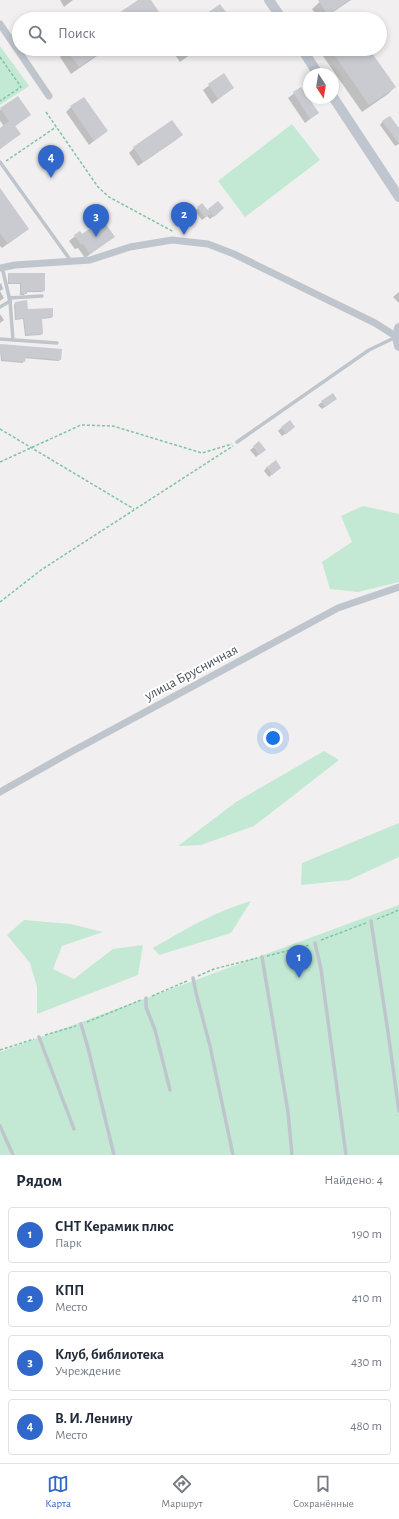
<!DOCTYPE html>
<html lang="ru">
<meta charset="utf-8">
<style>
body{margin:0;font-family:"Alegreya Sans",sans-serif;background:#f2f2f3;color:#1f2937}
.compass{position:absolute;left:303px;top:68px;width:36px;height:36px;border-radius:50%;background:#fff;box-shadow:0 2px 6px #0003;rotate:168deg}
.you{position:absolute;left:273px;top:738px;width:14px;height:14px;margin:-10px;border:3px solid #fff;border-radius:50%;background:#1a73e8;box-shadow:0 0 0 6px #1a73e833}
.badge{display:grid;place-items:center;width:26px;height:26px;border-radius:50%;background:#3067ca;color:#fff;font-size:13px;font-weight:700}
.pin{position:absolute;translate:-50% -33px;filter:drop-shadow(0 1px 2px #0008)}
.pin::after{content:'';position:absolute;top:21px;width:14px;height:12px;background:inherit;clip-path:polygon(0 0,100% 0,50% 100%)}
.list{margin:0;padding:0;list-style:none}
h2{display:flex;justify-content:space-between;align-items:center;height:52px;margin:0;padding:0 16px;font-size:17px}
h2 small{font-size:13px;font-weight:400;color:#747a83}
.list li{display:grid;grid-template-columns:26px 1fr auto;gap:12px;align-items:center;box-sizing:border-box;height:56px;margin:0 8px 8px;padding:0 8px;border:1px solid #e0e1e3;border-radius:4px}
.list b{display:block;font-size:15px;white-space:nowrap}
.list p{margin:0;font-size:13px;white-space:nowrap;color:#747a83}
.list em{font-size:13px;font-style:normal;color:#747a83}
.icon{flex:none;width:22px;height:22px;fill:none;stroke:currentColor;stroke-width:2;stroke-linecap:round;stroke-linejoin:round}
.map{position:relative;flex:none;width:399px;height:1155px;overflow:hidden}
.search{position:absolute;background:#fff;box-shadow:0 2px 6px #0003;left:12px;right:12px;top:12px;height:44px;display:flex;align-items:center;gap:10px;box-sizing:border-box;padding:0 14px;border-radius:22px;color:#747a83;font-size:15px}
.sheet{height:308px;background:#fff}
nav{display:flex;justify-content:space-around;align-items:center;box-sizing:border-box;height:56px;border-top:1px solid #e0e1e3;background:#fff;font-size:11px;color:#747a83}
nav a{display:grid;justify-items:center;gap:2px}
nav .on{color:#3067ca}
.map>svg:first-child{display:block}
.green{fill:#c3e9d5}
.shadow{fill:#0003}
.building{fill:#c9cbd1}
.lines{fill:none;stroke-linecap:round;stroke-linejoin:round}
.path{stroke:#7fc3a7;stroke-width:1.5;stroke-dasharray:3 2;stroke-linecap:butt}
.lane{stroke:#bfc5cc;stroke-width:3.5}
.street{stroke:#bfc5cc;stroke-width:7}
.secondary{stroke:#bfc6d0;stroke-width:10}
.labels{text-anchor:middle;stroke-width:4;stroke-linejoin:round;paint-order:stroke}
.street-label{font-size:14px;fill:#49515a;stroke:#fff}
</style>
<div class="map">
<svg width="399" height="1155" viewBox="0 0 399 1155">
<rect width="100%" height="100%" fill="#f1efef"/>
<g class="green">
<path d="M0 46 29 86 0 105Z"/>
<path d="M292 124 320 160 245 217 218 181Z"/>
<path d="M363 506 399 514V582L358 592 330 589 322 562 352 542 341 516Z"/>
<path d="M324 751 339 760 254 826 201 845 178 846 236 802Z"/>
<path d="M399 823V857L349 880 301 885 302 863Z"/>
<path d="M251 901 231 933 159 955 153 948C184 930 216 911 251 901Z"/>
<path d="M399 905V1155H0V1052Z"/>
<path d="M24 920 71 924 103 932 62 946 53 969 74 979 113 949 143 945 138 975 37 1014V987L30 963 7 935Z"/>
</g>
<g class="shadow">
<path d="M60 0H73L64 7Z"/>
<path d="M322 0H351L323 19H319L312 9Z"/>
<path d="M68 49H107L71 74 60 57Z"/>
<path d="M171 49H198L180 62Z"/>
<path d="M318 49H368L395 87 388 94 362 112Z"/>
<path d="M224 74 233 88 212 104 203 90Z"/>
<path d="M301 88 318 113 305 123 288 98Z"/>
<path d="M18 97 30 114 14 127 19 134 0 149V129L4 126 0 121V110Z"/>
<path d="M71 107 106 131 89 145 66 112Z"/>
<path d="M383 121 399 130V144L395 146 380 125Z"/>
<path d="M181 135 176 140 138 166 129 153 134 148Z"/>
<path d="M0 189 28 229 2 248 0 246Z"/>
<path d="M218 202 219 212 210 219 207 216 202 220 195 211 198 208 208 211Z"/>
<path d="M80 232 82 235 108 241 85 258 78 248 75 249 69 241Z"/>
<path d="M9 274 44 291 42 292H26L24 295H20V284H8V276Z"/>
<path d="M1 283 3 289 0 291 4 298 0 301V284Z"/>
<path d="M399 292V303L393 297Z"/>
<path d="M15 303 27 310 52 317 51 318 41 319 42 334 40 335 25 336 23 319 15 320 14 305Z"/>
<path d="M0 314 4 320 0 323Z"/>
<path d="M0 345 60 360 58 361 24 358 23 363 1 361Z"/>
<path d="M322 402H332L322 409 318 405Z"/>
<path d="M281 428 290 431 282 436 278 431Z"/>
<path d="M254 447 264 450 256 457 250 450Z"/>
<path d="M267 467 280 468 269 477 264 471Z"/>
</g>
<g class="building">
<path d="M138 0H151L159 12 148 19H110Z"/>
<path d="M318 0H349L328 15Z"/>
<path d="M220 4 231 19H199Z"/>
<path d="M66 49H105L79 67Z"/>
<path d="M330 49H369L396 87 369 105Z"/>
<path d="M224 73 234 88 218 99 208 84Z"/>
<path d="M301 87 319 113 310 119 293 92Z"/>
<path d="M18 96 31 115 15 126 21 134 0 149V128L9 121 0 108Z"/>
<path d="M84 97 108 131 94 141 70 106Z"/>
<path d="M390 116 399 128V144L382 121Z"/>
<path d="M172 120 183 135 143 162 133 147Z"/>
<path d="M0 188 29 229 8 244 0 233Z"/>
<path d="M218 201 224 208 214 217 208 209Z"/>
<path d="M202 203 211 214 205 217 197 207Z"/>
<path d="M103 220 115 237 90 254 83 244 81 245 74 235 80 231 82 234Z"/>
<path d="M8 273H45V291H27V294H21V283H9Z"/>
<path d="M27 300 28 309 53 308V317L42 318 43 334 26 335 24 318 16 319 15 302Z"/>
<path d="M0 344 62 349 61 360 26 357 25 362 2 360V355H0Z"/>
<path d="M333 393 337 399 325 407 321 401Z"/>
<path d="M290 420 295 427 286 434 281 427Z"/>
<path d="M259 441 266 450 259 455 253 446Z"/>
<path d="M276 460 281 468 272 475 267 467Z"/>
</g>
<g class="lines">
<g class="path">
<path d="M0 57 21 87 0 101"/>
<path d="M46 112 98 187 109 197 174 232"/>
<path d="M6 161 56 127"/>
<path d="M0 429 134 509"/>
<path d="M0 462 81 425 113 426 202 453 232 444"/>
<path d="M0 602 41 570 233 446"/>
<path d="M377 919 399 910"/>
<path d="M321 940 366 923"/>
<path d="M267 956 310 945"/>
<path d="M198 976 214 969 257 958"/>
<path d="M152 996 187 981"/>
<path d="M87 1022 141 1000"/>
<path d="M45 1035 76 1026"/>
<path d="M0 1050 34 1039"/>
</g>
<g class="lane">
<path d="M0 162 71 261"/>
<path d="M2 267 10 301 13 340"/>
<path d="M9 298 42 296"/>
<path d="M0 307 10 301"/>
<path d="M0 339 57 343"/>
<path d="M237 442 369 350 396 337"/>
<path d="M371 921 388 1032 399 1111"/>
<path d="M315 943 321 969 346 1155"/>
<path d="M262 957 288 1112 292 1155"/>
<path d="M193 978 196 993 210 1046 233 1155"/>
<path d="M146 998V1007L155 1030 170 1090"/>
<path d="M81 1024 88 1048 114 1155"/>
<path d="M39 1037 74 1129"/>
<path d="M0 1126 13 1155"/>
</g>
<g class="street">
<path d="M0 24 49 96"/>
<path d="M0 268 15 265 90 260 130 247 172 240 208 244 234 254 375 323 397 337"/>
<path d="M0 792 69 753 338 608 399 587"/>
</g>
<g class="secondary">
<path d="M269 0 282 19"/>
<path d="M302 49 318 74"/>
<path d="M333 97 399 197"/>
<path d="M399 328 397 337 399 346"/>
</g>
</g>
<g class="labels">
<g class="street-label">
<text transform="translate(191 672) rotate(-28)" y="5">улица Брусничная</text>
</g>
</g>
</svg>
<svg class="compass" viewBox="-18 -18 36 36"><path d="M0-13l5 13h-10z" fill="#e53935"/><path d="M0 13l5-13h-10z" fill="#747a83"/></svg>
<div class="you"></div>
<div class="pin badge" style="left:299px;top:978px">1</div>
<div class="pin badge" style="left:184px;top:235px">2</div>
<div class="pin badge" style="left:96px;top:237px">3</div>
<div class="pin badge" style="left:51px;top:178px">4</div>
<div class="search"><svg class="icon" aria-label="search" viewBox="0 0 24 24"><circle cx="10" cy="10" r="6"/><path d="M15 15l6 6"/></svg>Поиск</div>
</div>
<section class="sheet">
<h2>Рядом<small>Найдено: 4</small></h2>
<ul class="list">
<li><span class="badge">1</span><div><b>СНТ Керамик плюс</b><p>Парк</p></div><em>190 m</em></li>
<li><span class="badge">2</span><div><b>КПП</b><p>Место</p></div><em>410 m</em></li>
<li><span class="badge">3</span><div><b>Клуб, библиотека</b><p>Учреждение</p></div><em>430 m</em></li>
<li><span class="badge">4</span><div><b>В. И. Ленину</b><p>Место</p></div><em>480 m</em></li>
</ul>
</section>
<nav>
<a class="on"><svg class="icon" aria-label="map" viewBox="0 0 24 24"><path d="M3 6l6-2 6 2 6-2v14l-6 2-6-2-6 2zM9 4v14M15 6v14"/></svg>Карта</a>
<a><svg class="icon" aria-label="directions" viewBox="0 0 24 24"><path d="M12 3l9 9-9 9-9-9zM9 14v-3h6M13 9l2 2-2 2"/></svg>Маршрут</a>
<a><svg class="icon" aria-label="saved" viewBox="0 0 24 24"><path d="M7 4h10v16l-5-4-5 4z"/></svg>Сохранённые</a>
</nav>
